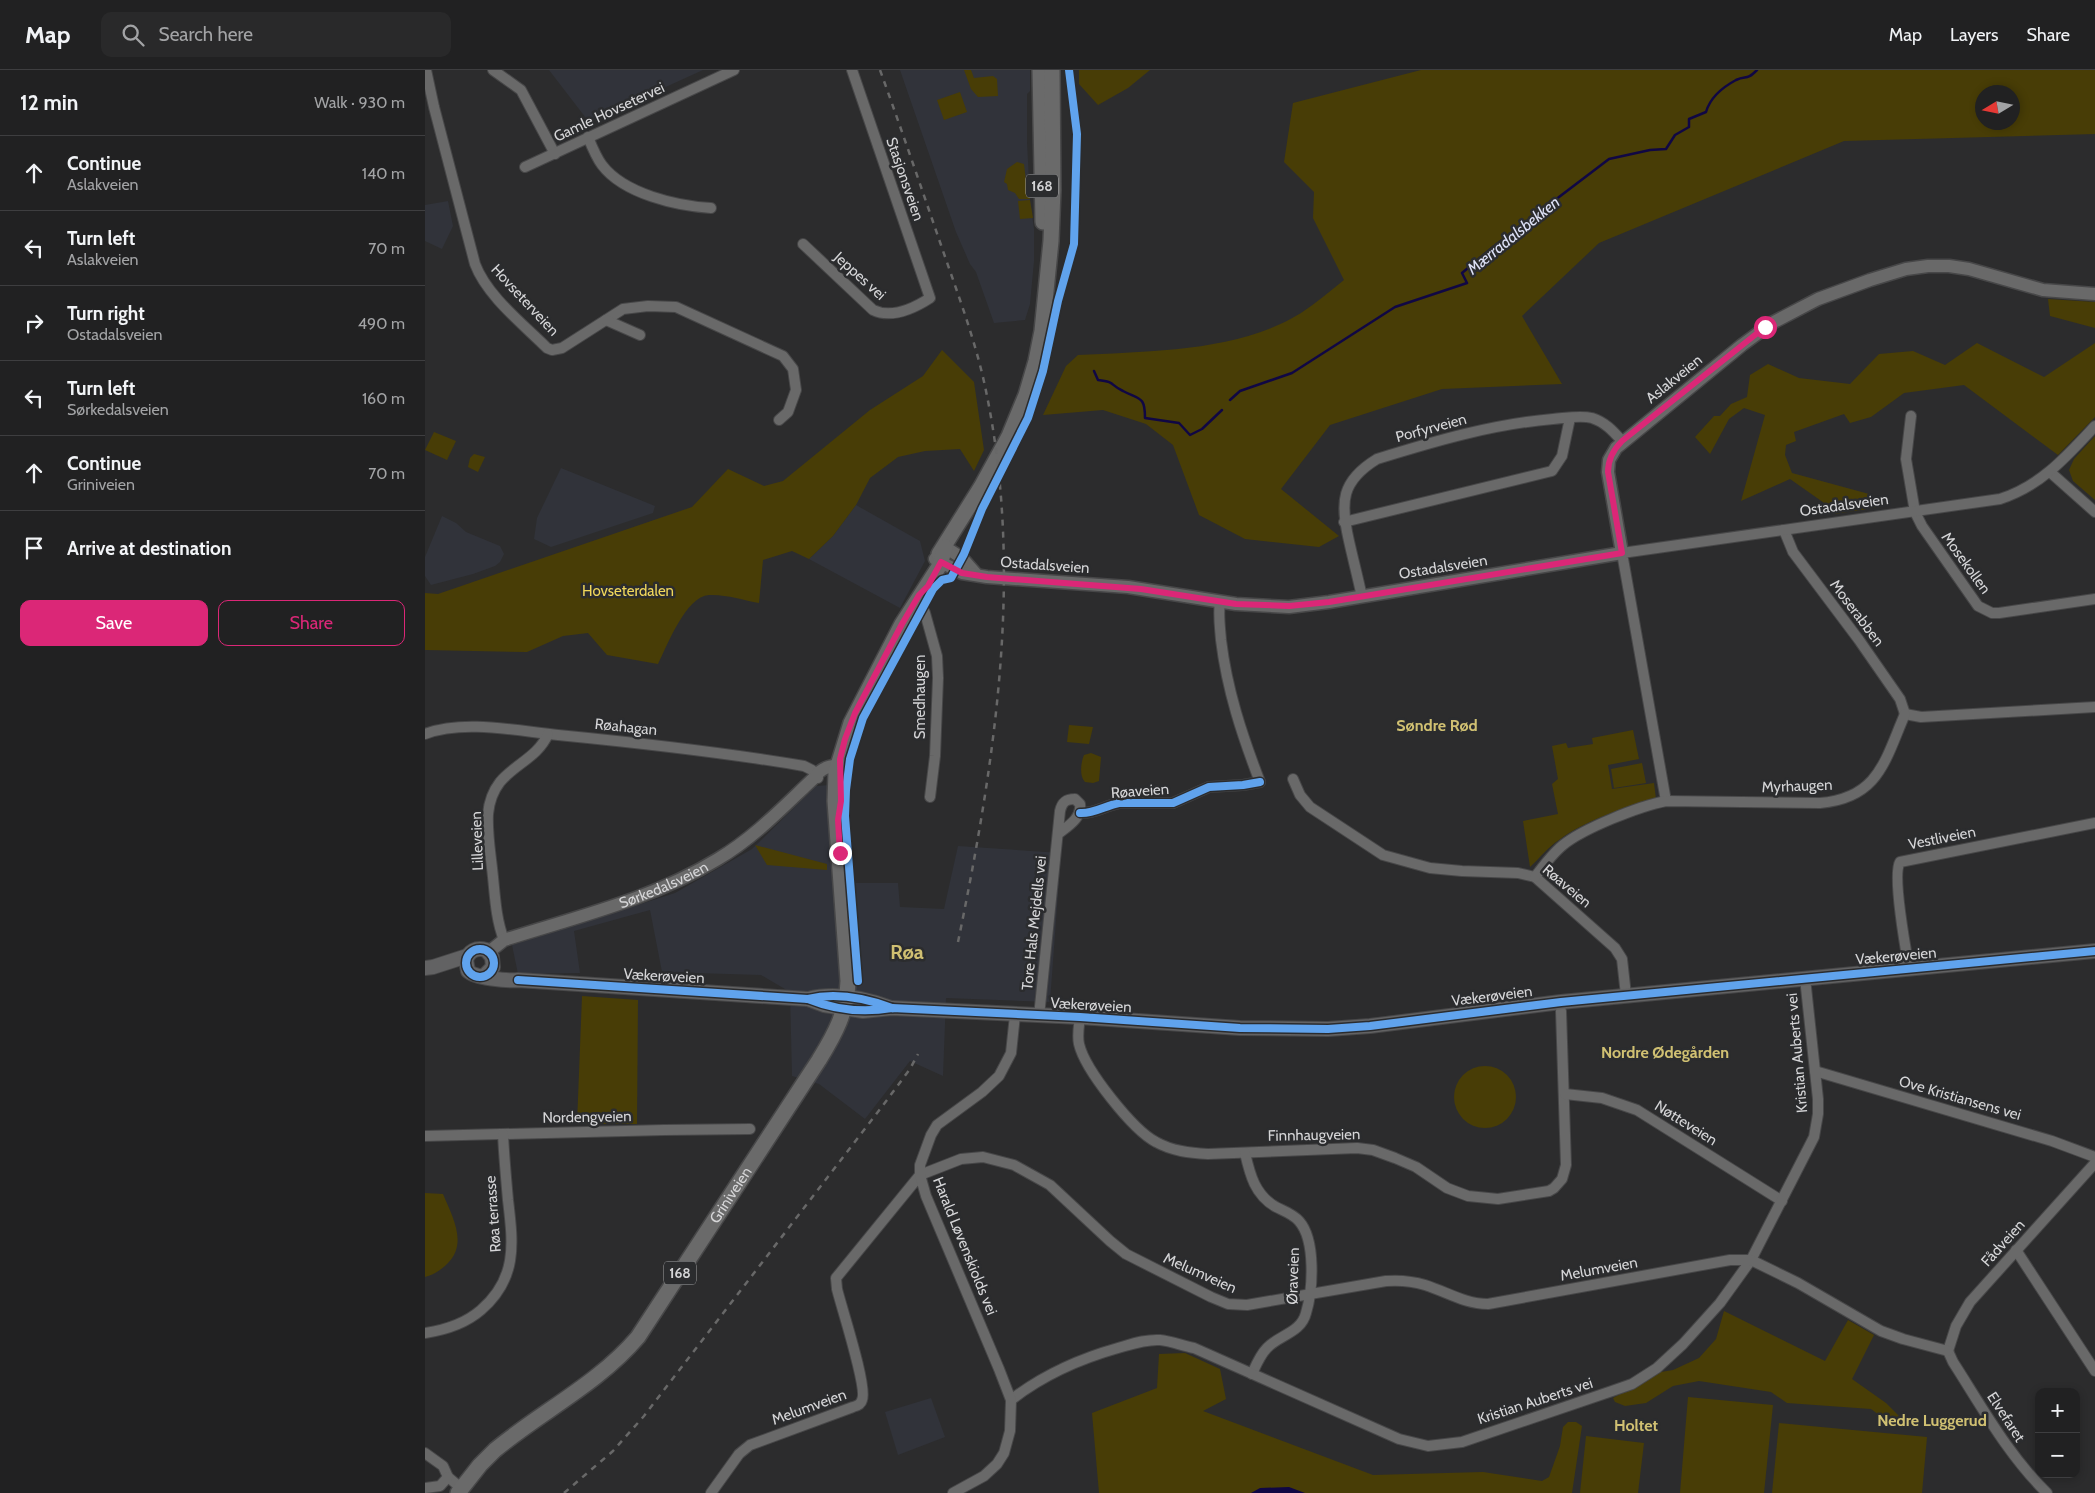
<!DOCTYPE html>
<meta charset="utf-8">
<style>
body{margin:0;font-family:Cabin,sans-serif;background:#29292a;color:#f1f3f6}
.controls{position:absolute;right:15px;bottom:15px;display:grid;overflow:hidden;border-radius:10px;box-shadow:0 2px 8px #0003}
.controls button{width:45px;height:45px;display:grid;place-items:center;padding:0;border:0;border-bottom:1px solid #3e3e40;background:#212122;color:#f1f3f6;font:25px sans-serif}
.compass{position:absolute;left:1550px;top:15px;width:45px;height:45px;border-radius:50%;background:#212122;box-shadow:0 2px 8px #0003;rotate:260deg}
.stop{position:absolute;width:15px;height:15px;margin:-11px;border:4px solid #db2777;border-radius:50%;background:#fff}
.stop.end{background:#db2777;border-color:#fff;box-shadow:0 1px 5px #0008}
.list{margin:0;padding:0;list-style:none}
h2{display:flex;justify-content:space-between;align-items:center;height:65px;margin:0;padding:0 20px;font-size:21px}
h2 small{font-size:16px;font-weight:400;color:#a2a3a5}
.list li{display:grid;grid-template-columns:32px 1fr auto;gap:15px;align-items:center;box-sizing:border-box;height:75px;padding:0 20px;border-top:1px solid #3e3e40}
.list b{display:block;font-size:19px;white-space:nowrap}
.list p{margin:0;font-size:16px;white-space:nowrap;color:#a2a3a5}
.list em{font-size:16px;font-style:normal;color:#a2a3a5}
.actions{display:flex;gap:10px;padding:15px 20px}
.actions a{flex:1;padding:11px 0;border:1px solid #db2777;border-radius:10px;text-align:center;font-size:18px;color:#db2777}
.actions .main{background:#db2777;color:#fff}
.icon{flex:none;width:28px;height:28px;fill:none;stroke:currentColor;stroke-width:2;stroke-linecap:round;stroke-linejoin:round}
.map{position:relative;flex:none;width:1670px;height:1423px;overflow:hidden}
header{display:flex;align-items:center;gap:30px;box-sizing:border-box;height:70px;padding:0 25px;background:#212122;border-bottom:1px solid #3e3e40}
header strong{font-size:24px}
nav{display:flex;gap:28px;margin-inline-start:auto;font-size:18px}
.search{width:350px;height:45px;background:#29292a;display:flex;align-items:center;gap:12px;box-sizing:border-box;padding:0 18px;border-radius:10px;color:#a2a3a5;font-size:19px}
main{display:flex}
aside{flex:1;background:#212122}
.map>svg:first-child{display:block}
.built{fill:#31333a}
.green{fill:#483d06;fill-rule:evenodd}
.water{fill:#100744}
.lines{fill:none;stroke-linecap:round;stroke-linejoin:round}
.stream{stroke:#100744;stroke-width:2.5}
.minor-casing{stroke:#474748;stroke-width:12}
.tertiary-casing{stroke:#474748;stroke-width:15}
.secondary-casing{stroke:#474748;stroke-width:16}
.primary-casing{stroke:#474748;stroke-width:18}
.minor{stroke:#696969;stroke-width:10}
.tertiary{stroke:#696969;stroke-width:12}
.secondary{stroke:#626263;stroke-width:14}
.primary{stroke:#6a6a6a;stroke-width:15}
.rail{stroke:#686868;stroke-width:2.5;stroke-dasharray:6 6;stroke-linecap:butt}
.cycleway-casing{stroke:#2b2c2e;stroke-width:11}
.cycleway{stroke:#60a3ed;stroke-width:8}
.route{stroke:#db2777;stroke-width:6}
.labels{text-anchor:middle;stroke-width:5;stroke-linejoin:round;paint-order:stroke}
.shield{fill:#2b2c2e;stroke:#a2a2a4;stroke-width:1}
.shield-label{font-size:14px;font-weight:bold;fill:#d5d5d7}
.street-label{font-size:15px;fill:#d5d5d7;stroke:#2b2c2e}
.park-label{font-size:15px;fill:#f0d75b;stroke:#2b2c2e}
.water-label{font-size:16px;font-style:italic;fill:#dee2f7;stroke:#2b2c2e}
.neighbourhood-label{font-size:16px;font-weight:bold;fill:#d0c072;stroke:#2b2c2e}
.district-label{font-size:20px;font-weight:bold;fill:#d0c072;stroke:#2b2c2e}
</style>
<header>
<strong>Map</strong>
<div class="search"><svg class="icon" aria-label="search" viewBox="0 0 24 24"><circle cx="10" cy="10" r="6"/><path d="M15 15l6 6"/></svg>Search here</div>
<nav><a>Map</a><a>Layers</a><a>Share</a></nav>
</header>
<main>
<aside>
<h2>12 min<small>Walk · 930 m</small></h2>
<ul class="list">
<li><svg class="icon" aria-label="ahead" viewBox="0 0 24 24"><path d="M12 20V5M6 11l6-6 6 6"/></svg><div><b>Continue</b><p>Aslakveien</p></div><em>140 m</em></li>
<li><svg class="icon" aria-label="left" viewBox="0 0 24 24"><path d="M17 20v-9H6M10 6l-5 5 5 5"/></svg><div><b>Turn left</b><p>Aslakveien</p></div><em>70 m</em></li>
<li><svg class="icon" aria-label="right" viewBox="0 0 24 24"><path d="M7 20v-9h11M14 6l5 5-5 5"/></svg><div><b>Turn right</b><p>Ostadalsveien</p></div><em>490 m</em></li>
<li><svg class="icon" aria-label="left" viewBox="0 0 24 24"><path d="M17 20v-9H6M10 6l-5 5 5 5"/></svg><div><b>Turn left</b><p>Sørkedalsveien</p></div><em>160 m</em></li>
<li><svg class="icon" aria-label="ahead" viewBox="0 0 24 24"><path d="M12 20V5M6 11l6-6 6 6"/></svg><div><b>Continue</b><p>Griniveien</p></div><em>70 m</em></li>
<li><svg class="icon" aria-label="arrive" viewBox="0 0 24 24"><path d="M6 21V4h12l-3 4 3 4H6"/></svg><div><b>Arrive at destination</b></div></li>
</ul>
<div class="actions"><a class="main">Save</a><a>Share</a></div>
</aside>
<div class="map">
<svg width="1670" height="1423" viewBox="0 0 1670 1423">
<rect width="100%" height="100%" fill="#2c2c2d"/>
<g class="built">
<path d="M124 0H278L164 52Z"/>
<path d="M475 0H605V21L602 24V72L605 130 609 159V191L605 234 600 250 569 253 551 202 545 194 531 162Z"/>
<path d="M23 131 28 156 17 179 0 171V135Z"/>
<path d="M136 398 230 436 228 443 126 477 109 469 112 448Z"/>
<path d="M431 435 495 471 500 491 475 538 384 489 408 466Z"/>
<path d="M17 446 31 453 41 462 75 476 79 484 75 492 70 496 48 504 6 515 0 506V487Z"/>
<path d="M405 715 410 813H473L475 837 519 839 533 776 636 783 625 932 521 928 518 1006 485 991 440 1049 394 1014 367 1006 365 922 336 905 237 902 225 840 149 861 155 903 93 904 87 875 250 823 327 779 391 716Z"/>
<path d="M506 1328 520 1367 473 1385 460 1342Z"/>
</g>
<g class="green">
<path d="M539 0H546L549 8 568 6 572 9 573 26 553 27 546 19Z"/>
<path d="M654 0H725L703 18 673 35 654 14Z"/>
<path d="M996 0H1670V64L1419 71 1174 173 1097 246 1137 314 1017 319 905 355 856 419 914 466 894 477 820 469 774 445 748 375 721 354 678 340 618 345 641 296 653 285C725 281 813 282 876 243 891 233 905 221 919 210L888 148 889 122 859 92 868 33ZM1558 22H1588V52H1558Z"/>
<path d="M535 22 542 42 519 50 512 30Z"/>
<path d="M592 92 599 94 601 111 605 112V129H594L590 123 583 120 582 114 579 112 582 99Z"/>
<path d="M605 130 608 148 595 149 593 131Z"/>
<path d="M1623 229 1670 232V258L1625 246Z"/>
<path d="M1552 273 1619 307 1670 273V347L1633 385 1539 315 1479 323 1446 347 1425 353 1419 344 1369 362 1371 371 1361 375 1360 385 1367 403 1444 424 1456 437 1409 444 1402 435 1365 409 1316 431 1340 345 1319 338 1304 349 1285 384 1270 367 1289 346H1295L1306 334 1322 327 1325 305 1343 294 1374 308 1425 314 1454 284 1488 281 1520 295Z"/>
<path d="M517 280 549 312 559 380 549 401 535 379 500 381 473 387 445 408 431 435 408 466 384 489 367 481 338 490 334 533C318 530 300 524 284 525 261 526 242 576 233 594L182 585 163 563 138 566 102 582 0 580V523L13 524 267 437 303 399 339 416 358 411 445 340 498 306Z"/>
<path d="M9 362 31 371 22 390 0 380Z"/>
<path d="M1670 366V430L1648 411 1644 400 1649 389Z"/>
<path d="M49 384 60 387 53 402 43 397 45 388Z"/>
<path d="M644 655 668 657 664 674 642 672Z"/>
<path d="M1208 660 1214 689 1183 695 1187 719 1229 713 1231 729C1200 737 1159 751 1134 770 1123 777 1115 788 1105 797L1098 751 1133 744 1127 714 1133 709 1127 676 1141 673 1143 678 1168 674 1167 668Z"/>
<path d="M666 683 676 687 674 711 668 713 660 712C654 706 656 692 659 685Z"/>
<path d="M1217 693 1221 713 1189 718 1186 699Z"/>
<path d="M330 775 402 794V800L342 795Z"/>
<path d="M157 926 213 930 212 1054H152Z"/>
<circle cx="1060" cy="1027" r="31"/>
<path d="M0 1123 18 1124C27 1146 43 1173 23 1193 17 1199 9 1205 0 1207Z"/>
<path d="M1299 1241 1400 1291 1423 1250 1449 1265 1427 1309 1461 1333 1478 1350H1461L1446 1339 1362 1333 1346 1322 1274 1311 1248 1316 1221 1333 1200 1336 1190 1332 1188 1328 1236 1302 1248 1300 1274 1288 1291 1269Z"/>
<path d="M760 1283 795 1299 801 1329 778 1341 948 1405 1058 1402 1117 1411 1124 1407 1135 1376 1138 1357 1143 1352H1151L1157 1356 1147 1423H674L667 1343 732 1318 734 1284Z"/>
<path d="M1263 1327 1348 1335 1339 1423H1255Z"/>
<path d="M1354 1353 1502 1367 1497 1423H1347Z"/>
<path d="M1161 1366 1219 1373 1213 1423H1155Z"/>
</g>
<path class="water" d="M864 1417 880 1423H826L835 1418Z"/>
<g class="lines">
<g class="stream">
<path d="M669 301 673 310C691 312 685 315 698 321 715 330 720 326 720 348L754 353 765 365 777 359 797 340"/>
<path d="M805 330 815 321 867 303 970 237 1042 213 1037 203 1067 178 1184 89 1225 80 1241 79 1250 65 1264 57V49L1281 42C1285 28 1298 17 1311 10 1322 5 1321 11 1332 0"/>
</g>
<g class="minor-casing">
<g id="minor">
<path d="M1 0 9 37 50 194C62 226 98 254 122 278L127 280 137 278 198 239 223 236 251 237 358 286 368 299 371 320 363 342 354 350"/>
<path d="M68 0 96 20 130 84"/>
<path d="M163 67C167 77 171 87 177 95 199 124 252 136 286 138"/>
<path d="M100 97 309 0"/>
<path d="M378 174 448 240C467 249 488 239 505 228L427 0"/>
<path d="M181 250 215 265"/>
<path d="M1486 346 1481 389 1490 442 1497 456 1553 536 1567 543H1574L1670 529"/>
<path d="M1625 402 1670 442"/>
<path d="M919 452 1127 401 1137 386 1145 348"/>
<path d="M1359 460 1368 482 1434 570 1475 629 1480 644"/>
<path d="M937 527C933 508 928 489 924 471 915 432 916 411 952 389 1010 371 1068 354 1128 349 1141 348 1155 345 1167 348 1180 352 1188 361 1197 371"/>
<path d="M489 533 497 537 500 543 512 586 513 608 510 686 505 727"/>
<path d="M1480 644 1496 647 1670 637"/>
<path d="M0 664C38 649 93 661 133 665 215 673 297 682 379 696L387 700 393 708"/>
<path d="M868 709 875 725 885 737 958 785 1005 798 1037 801 1093 803 1110 807 1190 878 1197 889 1201 925"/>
<path d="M1241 731 1197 483 1575 429C1616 416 1642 386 1670 356"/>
<path d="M655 743C669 744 679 736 694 733H748L784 717 818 715 835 712C817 665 802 620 796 570 795 557 793 544 795 532"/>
<path d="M1110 807C1119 795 1127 784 1138 775 1159 758 1215 736 1241 731L1395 733C1454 728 1460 690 1480 644"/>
<path d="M79 870C70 847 70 822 67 798 65 780 62 762 63 744 64 733 68 721 75 712 90 694 113 687 123 664"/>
<path d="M1484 898C1481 881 1467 804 1475 792L1670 753"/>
<path d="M614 946 635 741C637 732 641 729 650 729L655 734C657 748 643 756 633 764"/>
<path d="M655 947C654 956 652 965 654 974 660 1000 708 1060 731 1072 747 1081 765 1083 783 1084L932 1078 948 1080 970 1088 991 1097 1022 1118 1043 1126 1073 1129 1124 1121 1129 1118 1137 1109 1141 1095 1136 941"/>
<path d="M1390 1001 1627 1071 1670 1087"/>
<path d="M1140 1024 1177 1028 1212 1040 1357 1131"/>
<path d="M0 1066 239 1060 325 1059"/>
<path d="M820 1083C825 1105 830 1125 851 1137 859 1141 868 1144 874 1151 891 1170 888 1220 881 1243 876 1263 854 1265 842 1278 835 1285 831 1295 827 1304"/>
<path d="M1591 1180 1670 1301"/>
<path d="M0 1263C20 1260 41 1253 56 1240 93 1208 88 1173 83 1130 81 1108 79 1086 78 1064"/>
<path d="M1523 1281 1531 1256 1545 1232 1670 1093"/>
<path d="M1523 1281 1528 1292C1557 1337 1583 1385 1622 1423"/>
<path d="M586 1330C618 1305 654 1289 693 1278 707 1274 721 1269 735 1270 746 1271 758 1276 769 1278L974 1369 1003 1376 1037 1372 1187 1321 1207 1314 1232 1298 1258 1274 1295 1233 1326 1190 1389 1067 1393 1044V1029L1380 908"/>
<path d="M0 1383 18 1396 23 1407 36 1418"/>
<path d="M0 1418 15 1416 23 1407"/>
<path d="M286 1423 314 1384 325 1375 428 1337C432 1336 436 1334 437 1330 443 1318 416 1236 412 1219L411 1208 495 1105 536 1089 558 1087 589 1095 625 1115 685 1171 701 1184 786 1227 803 1234 822 1235 961 1211C974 1210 987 1211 1000 1215 1022 1222 1040 1234 1063 1234L1305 1190H1326L1373 1213 1456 1261 1478 1269 1523 1281"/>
<path d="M528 1423 559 1406 572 1394 579 1383 585 1361 586 1330 574 1299 501 1126 495 1105V1095L506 1065 512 1055 557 1022 574 1006 586 983 590 945"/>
</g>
</g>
<g class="tertiary-casing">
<g id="tertiary">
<path d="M520 477 537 488 551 504"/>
<path d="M510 489 537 503 562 507 703 517 811 534 864 537 904 532 1197 483 1183 402 1184 390 1191 378 1317 275 1347 253 1393 229 1445 210 1481 199 1503 196H1524L1544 199 1618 220 1670 224"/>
<path id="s1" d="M64 882 79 870C151 847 228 829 293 789 330 767 358 737 389 708 396 698 404 695 416 696"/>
</g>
</g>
<g class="secondary-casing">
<g id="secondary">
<path d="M0 898 8 897 42 886"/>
<path d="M59 906 68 897 67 887 61 880C51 877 44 881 41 890L43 901C50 908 83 911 93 910L383 929 399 935 438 941 467 938 655 947 815 958 903 959 945 956 1136 932 1670 881"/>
<path d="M383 929C411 922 439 928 466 938"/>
</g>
</g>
<g class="primary-casing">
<g id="primary">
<path d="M615 0 618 152"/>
<path d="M514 484 556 417 584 366 601 325 611 291 617 261 626 171 628 120 627 0"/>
<path id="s2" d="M33 1423 55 1395 70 1380C117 1341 173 1314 213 1267L394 990C410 964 422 942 423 911L410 731 411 702 426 653 477 554 515 495 520 477"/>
</g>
</g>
<use href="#minor" class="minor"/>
<use href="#tertiary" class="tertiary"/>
<use href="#secondary" class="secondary"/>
<use href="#primary" class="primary"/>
<g class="rail">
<path d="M455 0C476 58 496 117 516 175 533 225 552 274 562 326 599 509 569 697 532 877"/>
<path d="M139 1423 188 1381 219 1346 462 1030 485 999 493 984"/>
</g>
<g class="cycleway-casing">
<g id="cycleway">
<path d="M655 743C669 744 679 736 694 733H748L784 717 818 715 835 712"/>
<circle cx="55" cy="893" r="14"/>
<path d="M93 910 383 929C410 940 438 943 467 938L655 947 815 958 903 959 945 956 1136 932 1670 881"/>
<path d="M433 911 420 746 421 720 425 689 438 648 508 519 517 510 526 508 539 484 557 439 603 348 618 301 633 231 649 174 652 64 644 0"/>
<path d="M383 929C412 922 440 928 467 938"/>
</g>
</g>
<use href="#cycleway" class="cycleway"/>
</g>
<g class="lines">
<path class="route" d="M415 783 413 750 416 731 415 689 420 669 430 643 477 554 494 525 503 516 516 492 537 503 562 507 716 519 811 534 864 536 904 532 1197 483 1183 402C1183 389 1188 380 1197 371L1340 257"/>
</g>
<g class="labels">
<g class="shield">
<rect x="601" y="104.5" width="32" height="23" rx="4"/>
<rect x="239" y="1191.5" width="32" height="23" rx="4"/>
</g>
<g class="shield-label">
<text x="617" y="121">168</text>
<text x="255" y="1208">168</text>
</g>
<g class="street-label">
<text transform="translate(184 42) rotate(-25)" y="5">Gamle Hovsetervei</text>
<text transform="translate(480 109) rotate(71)" y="5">Stasjonsveien</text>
<text transform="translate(435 206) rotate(42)" y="5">Jeppes vei</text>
<text transform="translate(100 230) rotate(47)" y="5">Hovseterveien</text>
<text transform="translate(1249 309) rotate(-39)" y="5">Aslakveien</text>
<text transform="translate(1006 358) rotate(-15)" y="5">Porfyrveien</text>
<text transform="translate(1419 435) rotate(-8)" y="5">Ostadalsveien</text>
<text transform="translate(1541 493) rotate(54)" y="5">Mosekollen</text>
<text transform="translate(620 495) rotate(4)" y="5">Ostadalsveien</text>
<text transform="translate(1018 497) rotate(-9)" y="5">Ostadalsveien</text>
<text transform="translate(1432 543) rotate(53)" y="5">Moserabben</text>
<text transform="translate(495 627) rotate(-90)" y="5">Smedhaugen</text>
<text transform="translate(201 657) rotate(6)" y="5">Røahagan</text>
<text transform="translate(1372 716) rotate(-2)" y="5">Myrhaugen</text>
<text transform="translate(715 721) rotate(-4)" y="5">Røaveien</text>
<text transform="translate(1517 768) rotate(-11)" y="5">Vestliveien</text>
<text transform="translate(52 771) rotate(-92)" y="5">Lilleveien</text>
<text dy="5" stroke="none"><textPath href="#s1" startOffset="188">Sørkedalsveien</textPath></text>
<text transform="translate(1142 816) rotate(40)" y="5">Røaveien</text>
<text transform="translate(609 853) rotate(-84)" y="5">Tore Hals Mejdells vei</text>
<text transform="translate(1471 886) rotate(-5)" y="5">Vækerøveien</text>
<text transform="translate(239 906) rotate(3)" y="5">Vækerøveien</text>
<text transform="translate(1067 926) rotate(-7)" y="5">Vækerøveien</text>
<text transform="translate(666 935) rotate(3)" y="5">Vækerøveien</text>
<text transform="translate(1372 983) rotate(-95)" y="5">Kristian Auberts vei</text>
<text transform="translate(1535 1028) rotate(16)" y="5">Ove Kristiansens vei</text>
<text transform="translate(162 1047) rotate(-1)" y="5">Nordengveien</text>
<text transform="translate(1261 1053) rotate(32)" y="5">Nøtteveien</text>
<text transform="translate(889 1065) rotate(-1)" y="5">Finnhaugveien</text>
<text dy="5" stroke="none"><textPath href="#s2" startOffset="409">Griniveien</textPath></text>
<text transform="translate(68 1144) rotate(-94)" y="5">Røa terrasse</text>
<text transform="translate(1578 1173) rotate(-48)" y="5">Fådveien</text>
<text transform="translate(540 1176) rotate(68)" y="5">Harald Løvenskiolds vei</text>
<text transform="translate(1174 1199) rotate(-10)" y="5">Melumveien</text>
<text transform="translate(775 1203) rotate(24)" y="5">Melumveien</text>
<text transform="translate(868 1206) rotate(-88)" y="5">Øraveien</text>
<text transform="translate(1110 1331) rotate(-18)" y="5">Kristian Auberts vei</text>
<text transform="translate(384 1337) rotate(-20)" y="5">Melumveien</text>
<text transform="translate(1581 1347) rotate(57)" y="5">Elvefaret</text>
</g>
<g class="park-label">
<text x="203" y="526">Hovseterdalen</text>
</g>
<g class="water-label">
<text transform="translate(1088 165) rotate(-39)" y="6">Mærradalsbekken</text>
</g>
<g class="neighbourhood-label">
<text x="1012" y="661">Søndre Rød</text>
<text x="1240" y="988">Nordre Ødegården</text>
<text x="1507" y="1356">Nedre Luggerud</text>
<text x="1211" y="1361">Holtet</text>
</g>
<g class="district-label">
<text x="482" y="889">Røa</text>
</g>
</g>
</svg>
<div class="controls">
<button>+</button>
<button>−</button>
</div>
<svg class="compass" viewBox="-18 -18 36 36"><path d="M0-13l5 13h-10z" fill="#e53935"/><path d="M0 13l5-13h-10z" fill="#a2a3a5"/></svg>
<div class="stop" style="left:1340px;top:257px"></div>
<div class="stop end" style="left:415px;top:783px"></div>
</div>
</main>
